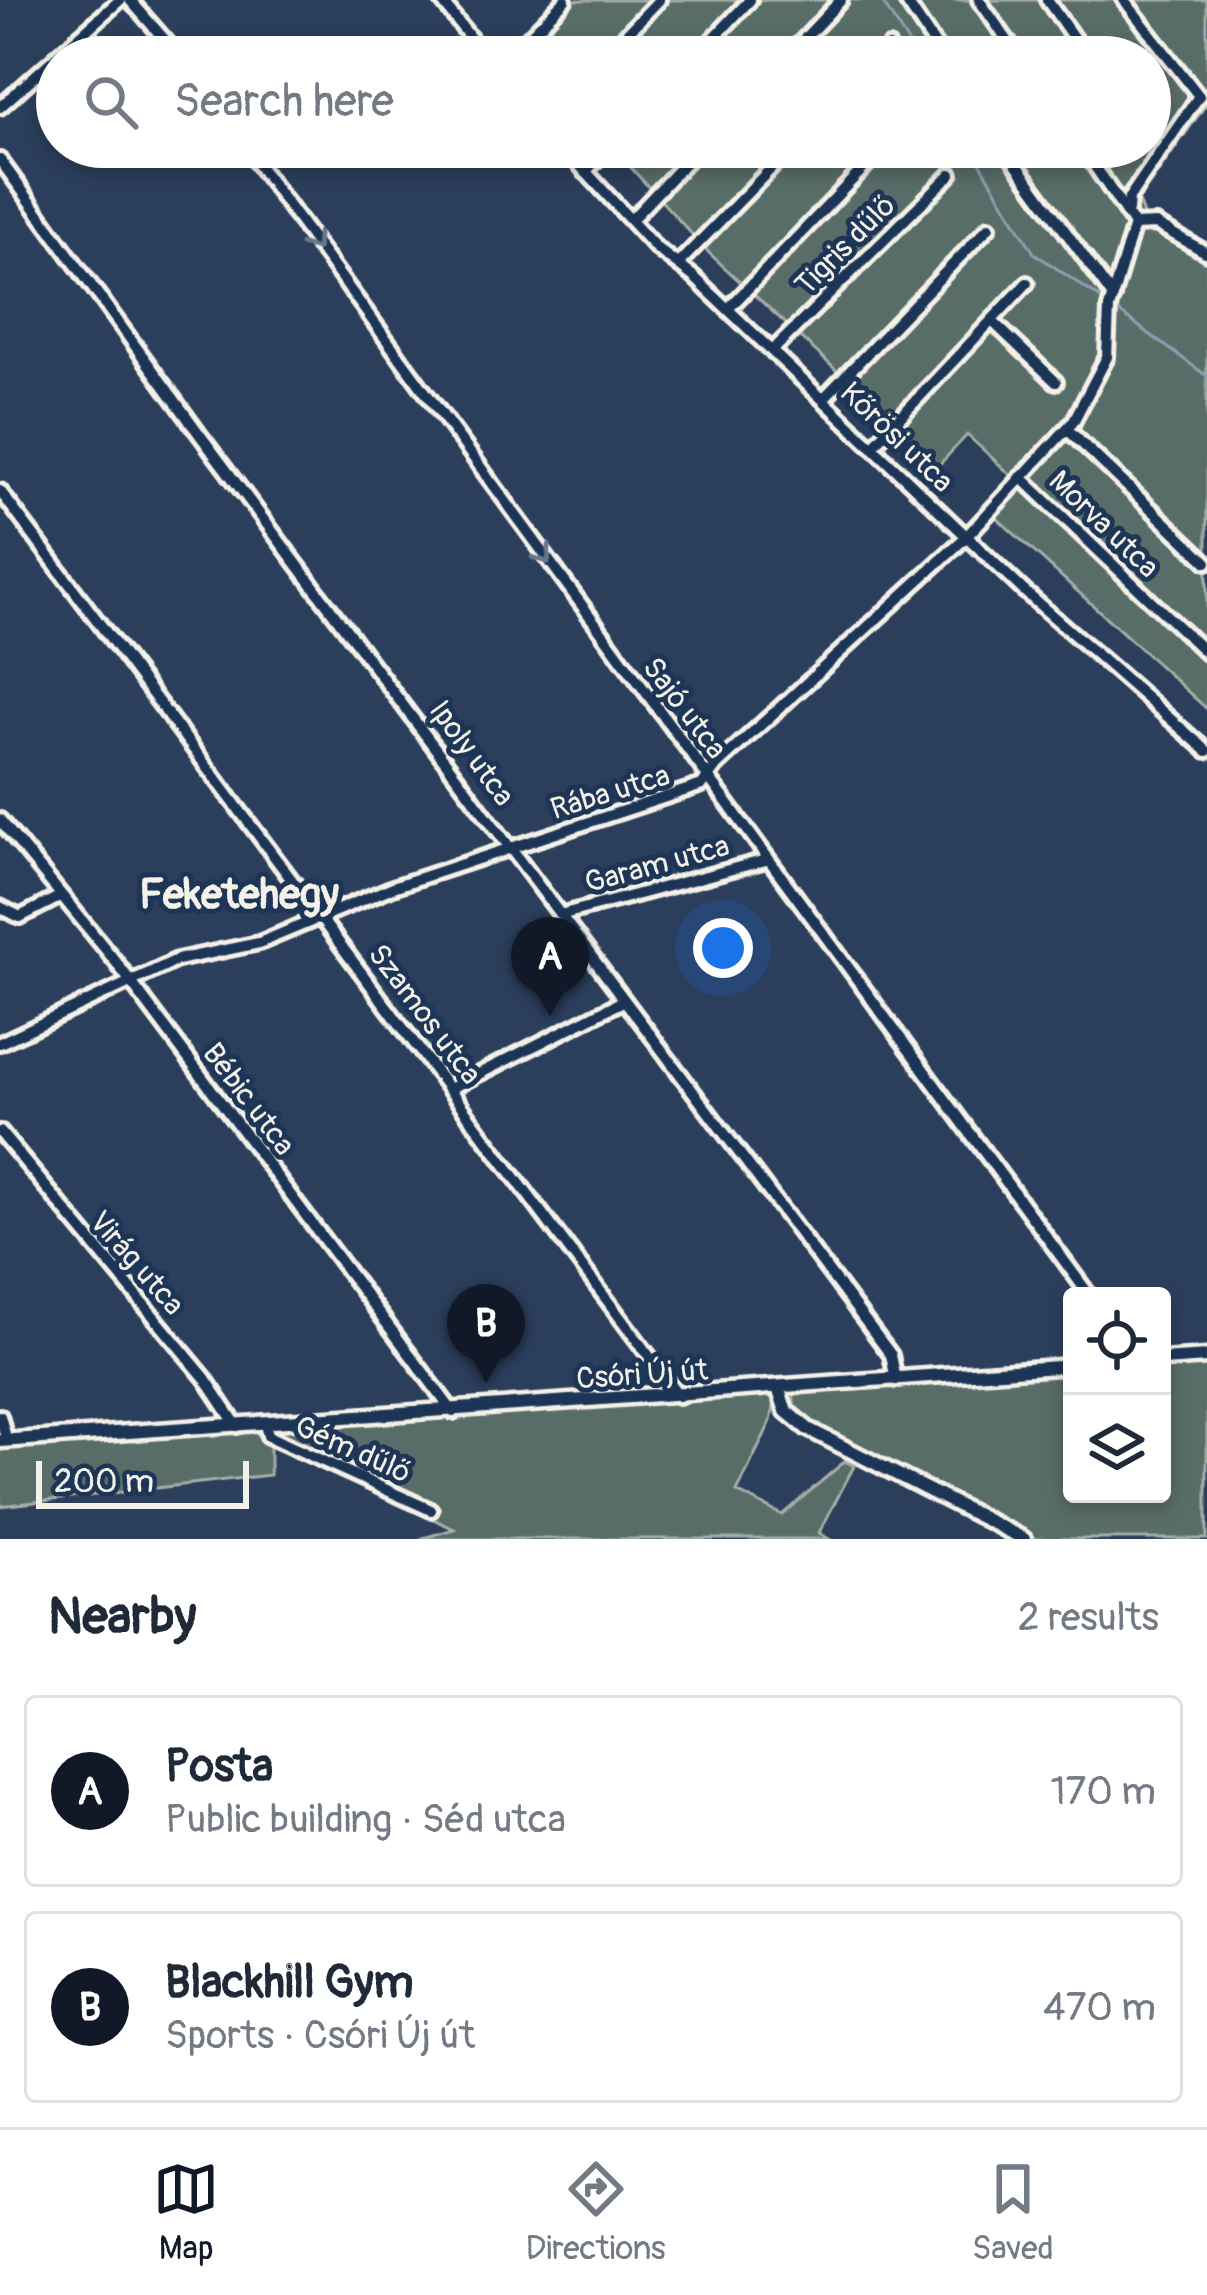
<!DOCTYPE html>
<meta charset="utf-8">
<style>
body{margin:0;font-family:Pangolin,sans-serif;background:#f2f2f3;color:#1f2937}
.controls{position:absolute;right:36px;bottom:36px;display:grid;overflow:hidden;border-radius:12px;box-shadow:0 6px 18px #0003}
.controls button{width:108px;height:108px;display:grid;place-items:center;padding:0;border:0;border-bottom:3px solid #e0e1e3;background:#fff;color:#1f2937;font:60px sans-serif}
.scale{position:absolute;left:36px;bottom:30px;width:213px;box-sizing:border-box;padding-left:12px;border:6px solid #f4f1e8;border-top:0;font-size:33px;line-height:42px;white-space:nowrap;color:#f4f1e8;-webkit-text-stroke:9px #1d3557;paint-order:stroke}
.you{position:absolute;left:723px;top:948px;width:42px;height:42px;margin:-30px;border:9px solid #fff;border-radius:50%;background:#1a73e8;box-shadow:0 0 0 18px #1a73e833}
.badge{display:grid;place-items:center;width:78px;height:78px;border-radius:50%;background:#111827;color:#fff;font-size:39px;font-weight:700}
.pin{position:absolute;translate:-50% -99px;filter:drop-shadow(0 3px 6px #0008)}
.pin::after{content:'';position:absolute;top:63px;width:42px;height:36px;background:inherit;clip-path:polygon(0 0,100% 0,50% 100%)}
.list{margin:0;padding:0;list-style:none}
h2{display:flex;justify-content:space-between;align-items:center;height:156px;margin:0;padding:0 48px;font-size:51px}
h2 small{font-size:39px;font-weight:400;color:#747a83}
.list li{display:grid;grid-template-columns:78px 1fr auto;gap:36px;align-items:center;box-sizing:border-box;height:192px;margin:0 24px 24px;padding:0 24px;border:3px solid #e0e1e3;border-radius:12px}
.list b{display:block;font-size:45px;white-space:nowrap}
.list p{margin:0;font-size:39px;white-space:nowrap;color:#747a83}
.list em{font-size:39px;font-style:normal;color:#747a83}
.icon{flex:none;width:66px;height:66px;fill:none;stroke:currentColor;stroke-width:2;stroke-linecap:round;stroke-linejoin:round}
.map{position:relative;flex:none;width:1207px;height:1539px;overflow:hidden}
.search{position:absolute;background:#fff;box-shadow:0 6px 18px #0003;left:36px;right:36px;top:36px;height:132px;display:flex;align-items:center;gap:30px;box-sizing:border-box;padding:0 42px;border-radius:66px;color:#747a83;font-size:45px}
.sheet{height:588px;background:#fff}
nav{display:flex;justify-content:space-around;align-items:center;box-sizing:border-box;height:168px;border-top:3px solid #e0e1e3;background:#fff;font-size:33px;color:#747a83}
nav a{display:grid;justify-items:center;gap:6px}
nav .on{color:#111827}
.map>svg:first-child{display:block}
.green{fill:#586c67;stroke:#a6aea8;stroke-width:3}
.lines{fill:none;stroke-linecap:round;stroke-linejoin:round}
.stream{stroke:#8d9fb2;stroke-width:3}
.minor-casing{stroke:#f4f1e8;stroke-width:20}
.major-casing{stroke:#f4f1e8;stroke-width:21}
.minor{stroke:#1d3557;stroke-width:10}
.major{stroke:#1d3557;stroke-width:12}
.oneway{stroke:#68778a}
.labels{text-anchor:middle;stroke-width:10;stroke-linejoin:round;paint-order:stroke}
.street-label{font-size:30px;fill:#f4f1e8;stroke:#1d3557}
.district-label{font-size:42px;font-weight:bold;fill:#f4f1e8;stroke:#1d3557}
</style>
<div class="map">
<svg width="1207" height="1539" viewBox="0 0 1207 1539">
<rect width="100%" height="100%" fill="#2b3e5b"/>
<filter id="ink" filterUnits="userSpaceOnUse"><feTurbulence type="fractalNoise" baseFrequency=".00833" numOctaves="2"/><feDisplacementMap in="SourceGraphic" scale="24" xChannelSelector="R" yChannelSelector="G"/><feConvolveMatrix kernelMatrix="1 2 1 2 8 2 1 2 1" color-interpolation-filters="sRGB"/></filter>
<g filter="url(#ink)">
<g class="green">
<path d="M563 0H1207V103L1138 201 1146 223 1207 262V709L986 508 1013 477 967 435 939 465 709 253 612 147H1150V57H530L519 46Z"/>
<path d="M1207 1357V1539H1024L808 1429 795 1414 793 1387 1072 1366V1494H1162V1360Z"/>
<path d="M778 1388 771 1421 737 1492 782 1515 845 1461 854 1466 819 1533 829 1539H420L454 1529 270 1440V1475L0 1506V1441Z"/>
</g>
<g class="lines">
<g class="stream">
<path d="M881 0 917 57"/>
<path d="M32 86 57 63"/>
<path d="M6 110 28 90"/>
<path d="M971 147 1034 253 1104 301"/>
<path d="M1112 307 1207 376"/>
</g>
<g class="minor-casing">
<g id="minor">
<path d="M130 0 180 57"/>
<path d="M441 0 485 57"/>
<path d="M905 0 943 57"/>
<path d="M979 0 1019 57"/>
<path d="M1047 0 1087 57"/>
<path d="M1124 0 1199 96 1129 198 1128 210"/>
<path d="M509 57 565 0"/>
<path d="M604 57 659 0"/>
<path d="M696 57 750 0"/>
<path d="M787 57 841 0"/>
<path d="M879 57 889 47"/>
<path d="M0 107 120 0"/>
<path d="M245 147 1090 1296"/>
<path d="M563 147 656 248 694 277 1024 591 1207 751"/>
<path d="M1004 147 1113 297"/>
<path d="M0 160 200 435 891 1355 896 1380"/>
<path d="M585 172 609 147"/>
<path d="M631 220 700 147"/>
<path d="M1134 225 1156 224 1207 253"/>
<path d="M678 264 792 147"/>
<path d="M728 309 884 147"/>
<path d="M992 321 1056 382"/>
<path d="M772 351 951 174"/>
<path d="M823 399 989 227"/>
<path d="M1067 429 1207 562"/>
<path d="M872 447 1027 283"/>
<path d="M1021 477 1207 654"/>
<path d="M0 491 679 1396"/>
<path d="M0 820 116 962 453 1412"/>
<path d="M0 907 20 917 59 897"/>
<path d="M560 915 766 860"/>
<path d="M0 1043 177 960 259 943 393 887 702 785 717 765 966 537 1073 422 1107 357 1109 308 1134 225 1082 147"/>
<path d="M451 1088 623 1001"/>
<path d="M0 1132 205 1378 237 1426"/>
<path d="M0 1416 7 1441"/>
<path d="M265 1424 268 1436 431 1510"/>
</g>
</g>
<g class="major-casing">
<g id="major">
<path d="M1162 1360 1207 1357"/>
<path d="M778 1388 786 1411 808 1429 1024 1539"/>
<path d="M0 1441 1072 1366"/>
</g>
</g>
<use href="#minor" class="minor"/>
<use href="#major" class="major"/>
</g>
<defs><path id="oneway-chevron" d="M-2-3.5L2.5 0L-2 3.5" fill="none" stroke-width="1.6" stroke-linecap="round" stroke-linejoin="round" transform="scale(3)"/></defs>
<g class="oneway">
<use href="#oneway-chevron" transform="translate(313 243) rotate(55)"/>
<use href="#oneway-chevron" transform="translate(544 556) rotate(55)"/>
</g>
</g>
<g class="labels">
<g class="street-label">
<text transform="translate(845 245) rotate(-45)" y="10">Tigris dűlő</text>
<text transform="translate(897 437) rotate(44)" y="10">Kőrösi utca</text>
<text transform="translate(1104 524) rotate(44)" y="10">Morva utca</text>
<text transform="translate(685 708) rotate(53)" y="10">Sajó utca</text>
<text transform="translate(472 753) rotate(54)" y="10">Ipoly utca</text>
<text transform="translate(610 792) rotate(-17)" y="10">Rába utca</text>
<text transform="translate(657 864) rotate(-15)" y="10">Garam utca</text>
<text transform="translate(425 1014) rotate(53)" y="10">Szamos utca</text>
<text transform="translate(249 1099) rotate(53)" y="10">Bébic utca</text>
<text transform="translate(137 1263) rotate(49)" y="10">Virág utca</text>
<text transform="translate(642 1374) rotate(-4)" y="10">Csóri Új út</text>
<text transform="translate(353 1449) rotate(24)" y="10">Gém dűlő</text>
</g>
<g class="district-label">
<text x="239" y="908">Feketehegy</text>
</g>
</g>
</svg>
<div class="controls">
<button><svg class="icon" aria-label="locate" viewBox="0 0 24 24"><circle cx="12" cy="12" r="6"/><path d="M12 2v4M12 18v4M2 12h4M18 12h4"/></svg></button>
<button><svg class="icon" aria-label="layers" viewBox="0 0 24 24"><path d="M12 4l9 5-9 5-9-5zM3 14l9 5 9-5"/></svg></button>
</div>
<div class="scale">200 m</div>
<div class="you"></div>
<div class="pin badge" style="left:550px;top:1016px">A</div>
<div class="pin badge" style="left:486px;top:1383px">B</div>
<div class="search"><svg class="icon" aria-label="search" viewBox="0 0 24 24"><circle cx="10" cy="10" r="6"/><path d="M15 15l6 6"/></svg>Search here</div>
</div>
<section class="sheet">
<h2>Nearby<small>2 results</small></h2>
<ul class="list">
<li><span class="badge">A</span><div><b>Posta</b><p>Public building · Séd utca</p></div><em>170 m</em></li>
<li><span class="badge">B</span><div><b>Blackhill Gym</b><p>Sports · Csóri Új út</p></div><em>470 m</em></li>
</ul>
</section>
<nav>
<a class="on"><svg class="icon" aria-label="map" viewBox="0 0 24 24"><path d="M3 6l6-2 6 2 6-2v14l-6 2-6-2-6 2zM9 4v14M15 6v14"/></svg>Map</a>
<a><svg class="icon" aria-label="directions" viewBox="0 0 24 24"><path d="M12 3l9 9-9 9-9-9zM9 14v-3h6M13 9l2 2-2 2"/></svg>Directions</a>
<a><svg class="icon" aria-label="saved" viewBox="0 0 24 24"><path d="M7 4h10v16l-5-4-5 4z"/></svg>Saved</a>
</nav>
